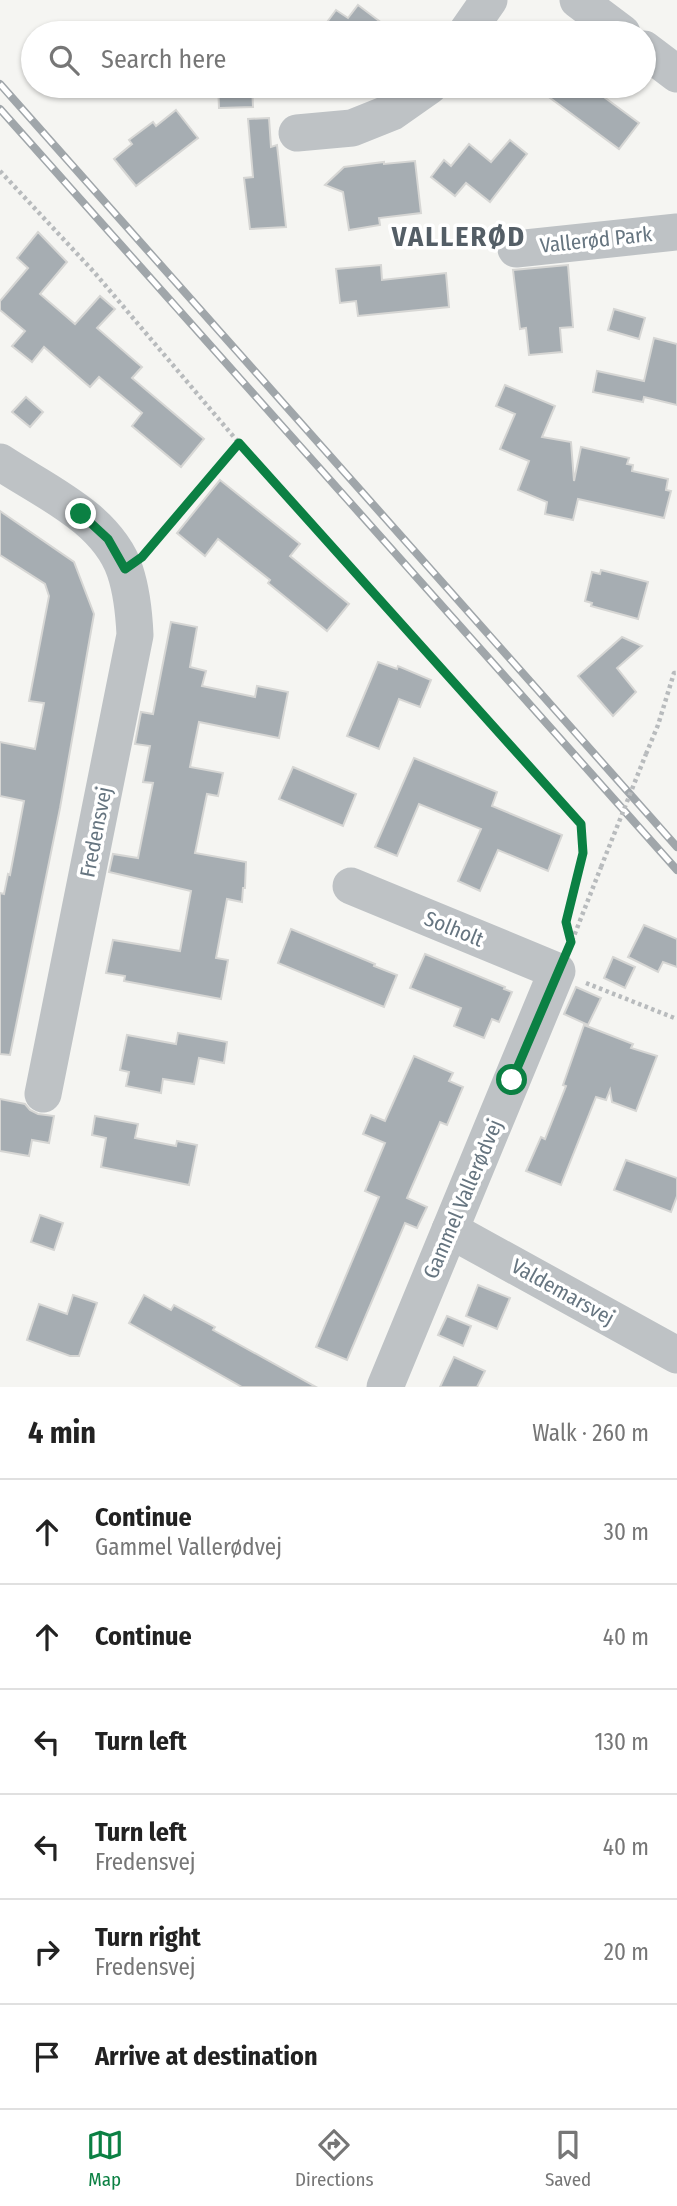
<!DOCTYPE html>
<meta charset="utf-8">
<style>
body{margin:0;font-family:"Fira Sans Condensed",sans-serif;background:#f6f6f6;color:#222}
.stop{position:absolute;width:21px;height:21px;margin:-16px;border:5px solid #0b8043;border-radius:50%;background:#fff}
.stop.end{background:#0b8043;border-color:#fff;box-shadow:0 2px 7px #0008}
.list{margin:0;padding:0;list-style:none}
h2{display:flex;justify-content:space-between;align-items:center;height:91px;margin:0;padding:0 28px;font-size:30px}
h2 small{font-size:23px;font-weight:400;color:#767676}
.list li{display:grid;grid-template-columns:46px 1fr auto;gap:21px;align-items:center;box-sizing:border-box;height:105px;padding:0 28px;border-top:2px solid #e0e0e0}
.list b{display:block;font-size:26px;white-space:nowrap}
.list p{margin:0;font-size:23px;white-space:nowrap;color:#767676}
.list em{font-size:23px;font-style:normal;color:#767676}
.icon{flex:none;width:38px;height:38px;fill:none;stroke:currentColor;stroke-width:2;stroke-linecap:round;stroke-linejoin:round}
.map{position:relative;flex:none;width:677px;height:1387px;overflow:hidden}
.search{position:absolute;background:#fff;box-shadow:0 2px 5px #0004;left:21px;right:21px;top:21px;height:77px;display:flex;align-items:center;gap:18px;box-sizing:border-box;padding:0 24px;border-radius:38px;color:#767676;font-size:26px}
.sheet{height:721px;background:#fff}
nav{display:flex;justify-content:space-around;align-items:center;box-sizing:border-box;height:98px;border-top:2px solid #e0e0e0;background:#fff;font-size:19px;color:#767676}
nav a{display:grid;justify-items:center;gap:4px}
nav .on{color:#0b8043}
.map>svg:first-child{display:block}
.building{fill:#a6adb2;stroke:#d6d6d4;stroke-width:2}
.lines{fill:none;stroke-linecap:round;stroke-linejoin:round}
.path{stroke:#b8bbbd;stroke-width:4.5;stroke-dasharray:3.5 3.5;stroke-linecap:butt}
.minor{stroke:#bec2c5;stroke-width:37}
.rail-casing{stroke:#a0a6aa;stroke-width:8}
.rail{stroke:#fff;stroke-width:5;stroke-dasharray:16;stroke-linecap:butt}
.path-bridge{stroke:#b8bbbd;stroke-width:4.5;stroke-dasharray:3.5 3.5;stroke-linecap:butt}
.route{stroke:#0b8043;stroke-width:9}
.labels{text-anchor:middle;stroke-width:7;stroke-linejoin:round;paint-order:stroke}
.street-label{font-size:21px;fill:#667580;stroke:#fff}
.district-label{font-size:28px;font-weight:bold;letter-spacing:2px;fill:#545e66;stroke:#fff}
</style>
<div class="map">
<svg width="677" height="1387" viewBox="0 0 677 1387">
<rect width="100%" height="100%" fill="#f5f5f2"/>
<g class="building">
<path d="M358 5 395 33H319L336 10 348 18Z"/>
<path d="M218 86H252L253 107 219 108Z"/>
<path d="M534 86H589L639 123 619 149Z"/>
<path d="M176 110 198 138 136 186 114 159 132 144 129 140 153 122 156 126Z"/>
<path d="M269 118 271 147 277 145 286 227 250 229 244 178 253 177 248 119Z"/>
<path d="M510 140 527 154 490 202 466 183 455 196 431 177 444 160 451 166 469 144 491 162Z"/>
<path d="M415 161 421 213 379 218 380 225 349 230 343 192 325 185 344 167 384 162V164Z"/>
<path d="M38 232 67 262 40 294 75 324 100 296 115 309 97 328 142 367 132 378 204 439 181 467 132 426 142 413 99 377 90 387 44 347 32 362 12 346 25 331 0 310V301L28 268 17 258Z"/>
<path d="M381 265 382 280 446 273 449 307 358 316 356 301 340 303 336 269Z"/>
<path d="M568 265 573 327 560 328 562 352 529 355 526 328 520 329 513 270Z"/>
<path d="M614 309 645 318 639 339 608 330Z"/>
<path d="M654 338 677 344V405L644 397 643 402 593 392 597 371 644 381Z"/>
<path d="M505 385 555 406 542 437 571 442 574 481 581 447 629 458 627 464 633 465 632 471 668 479 666 490 671 491 664 518 578 499 573 520 545 514 547 502 518 490 529 461 500 449 515 414 496 406Z"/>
<path d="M26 397 43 412 30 427 12 412Z"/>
<path d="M220 480 300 544 290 556 349 604 327 631 268 583 270 580 218 539 205 556 177 533Z"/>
<path d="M0 511 74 562 94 614 60 808 10 1055 0 1054V893L4 894 8 874 10 875 24 801 0 796V742L35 749 44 703 29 701 49 596 45 584 0 555Z"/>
<path d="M601 570 648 582 638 619 591 606 592 603 585 601 592 572 600 574Z"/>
<path d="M171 622 197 627 190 667 206 671 202 686 255 697 257 686 288 692 279 738 199 722 190 767 223 773 218 796 207 794 195 853 246 862 245 888H243L242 902 227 899 216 958 228 960 221 999 124 981 125 976 106 973 113 940 180 951 191 891 109 872 113 854 138 858 153 783 143 782 150 746 135 744 141 712 153 714Z"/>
<path d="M622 637 642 646 617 668 636 692 613 716 578 676Z"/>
<path d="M378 662 397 669 398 666 431 680 420 707 399 699 379 749 347 736Z"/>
<path d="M414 758 497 792 492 806 562 835 548 871 498 850 480 891 458 881 481 829 419 804 397 856 375 847Z"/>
<path d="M293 767 356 794 343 826 279 799Z"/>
<path d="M644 925 677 939V967L663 962 658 972 628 957Z"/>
<path d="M291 929 375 964 374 966 397 975 384 1007 278 963Z"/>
<path d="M425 954 505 987 504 989 512 992 499 1022 492 1019 484 1038 454 1026 461 1008 410 988Z"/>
<path d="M613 957 635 967 625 988 604 978Z"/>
<path d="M576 987 601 998 588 1025 564 1014Z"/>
<path d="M584 1025 633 1044 631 1048 657 1056 636 1111 612 1102 610 1090 606 1100 596 1097 561 1185 526 1171 541 1137 545 1139 566 1086 563 1085Z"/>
<path d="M178 1033 227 1042 224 1063 199 1058 194 1084 163 1079 161 1093 126 1086 129 1072 120 1070 127 1035 176 1044Z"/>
<path d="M414 1056 453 1073 449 1081 463 1087 447 1125 440 1122 407 1198 427 1207 417 1228 405 1223 347 1360 316 1347 379 1197 365 1191 385 1143 363 1134 371 1115 385 1121Z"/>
<path d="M0 1099 25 1104 30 1110 38 1114 54 1116 49 1143 32 1140 29 1156 0 1151Z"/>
<path d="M95 1116 138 1124 135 1138 176 1146 177 1141 197 1145 189 1185 101 1167 106 1138 92 1135Z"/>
<path d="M626 1160 677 1178V1196L671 1212 614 1190Z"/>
<path d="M40 1215 63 1223 54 1250 31 1242Z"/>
<path d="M478 1285 510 1298 497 1329 466 1316Z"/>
<path d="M73 1295 97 1303 79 1356H70L27 1340 39 1304 67 1314Z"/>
<path d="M144 1295 171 1310 174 1305 215 1327 213 1330 316 1387H242L129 1323Z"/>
<path d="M447 1316 471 1326 463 1346 438 1335Z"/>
<path d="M454 1357 485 1371 477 1387H440Z"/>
</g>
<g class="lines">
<g class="path">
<path d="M0 171 94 272 239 443 581 824 583 853 566 922 570 944"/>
<path d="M149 549 239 443"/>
<path d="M646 754 658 725 674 673H677"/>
<path d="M572 941 601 867"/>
<path d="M586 983 677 1019"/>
</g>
<g class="minor">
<path d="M578 0 622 33"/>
<path d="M466 33 489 0"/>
<path d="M644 49 677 74"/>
<path d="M297 133 352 128 392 112 429 86"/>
<path d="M516 249 677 232"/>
<path d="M0 462C44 491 107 518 125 571 132 592 134 613 135 635L43 1094"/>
<path d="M351 886 557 971 385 1387"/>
<path d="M450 1230 677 1355"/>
</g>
<g class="rail-casing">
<g id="rail">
<path d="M0 84 677 847"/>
<path d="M0 109 677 870"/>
</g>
</g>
<use href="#rail" class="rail"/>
<path class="path-bridge" d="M601 867 646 754"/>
</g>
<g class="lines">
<path class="route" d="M81 514 108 539 125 569 142 557 239 443 581 824 583 853 566 922 571 942 512 1080"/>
</g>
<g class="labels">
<g class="street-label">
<text transform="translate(596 240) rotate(-6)" y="7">Vallerød Park</text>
<text transform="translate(96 832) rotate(-79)" y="7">Fredensvej</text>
<text transform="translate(454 929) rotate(22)" y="7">Solholt</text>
<text transform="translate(463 1199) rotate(-67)" y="7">Gammel Vallerødvej</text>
<text transform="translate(563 1292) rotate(29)" y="7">Valdemarsvej</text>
</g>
<g class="district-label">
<text x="459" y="246">VALLERØD</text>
</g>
</g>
</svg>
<div class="stop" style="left:512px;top:1080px"></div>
<div class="stop end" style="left:81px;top:514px"></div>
<div class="search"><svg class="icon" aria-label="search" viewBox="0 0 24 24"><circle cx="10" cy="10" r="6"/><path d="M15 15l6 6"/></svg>Search here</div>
</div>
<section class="sheet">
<h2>4 min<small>Walk · 260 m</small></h2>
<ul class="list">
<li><svg class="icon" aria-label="ahead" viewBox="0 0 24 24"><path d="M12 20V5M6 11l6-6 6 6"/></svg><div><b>Continue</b><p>Gammel Vallerødvej</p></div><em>30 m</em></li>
<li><svg class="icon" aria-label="ahead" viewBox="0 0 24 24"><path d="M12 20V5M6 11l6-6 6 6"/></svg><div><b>Continue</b></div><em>40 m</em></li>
<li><svg class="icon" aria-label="left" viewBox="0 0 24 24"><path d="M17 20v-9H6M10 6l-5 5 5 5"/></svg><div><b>Turn left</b></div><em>130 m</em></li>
<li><svg class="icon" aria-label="left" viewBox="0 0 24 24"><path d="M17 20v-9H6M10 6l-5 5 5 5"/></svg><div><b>Turn left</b><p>Fredensvej</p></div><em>40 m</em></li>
<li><svg class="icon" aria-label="right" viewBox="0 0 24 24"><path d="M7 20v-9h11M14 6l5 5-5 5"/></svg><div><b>Turn right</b><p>Fredensvej</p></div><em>20 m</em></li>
<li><svg class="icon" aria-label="arrive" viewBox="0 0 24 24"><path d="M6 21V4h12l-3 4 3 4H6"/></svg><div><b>Arrive at destination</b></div></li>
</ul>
</section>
<nav>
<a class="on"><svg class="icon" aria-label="map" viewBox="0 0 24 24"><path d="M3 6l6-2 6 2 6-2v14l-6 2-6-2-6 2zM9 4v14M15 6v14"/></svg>Map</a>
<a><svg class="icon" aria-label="directions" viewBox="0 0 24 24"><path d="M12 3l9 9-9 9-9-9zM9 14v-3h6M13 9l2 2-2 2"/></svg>Directions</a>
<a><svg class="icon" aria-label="saved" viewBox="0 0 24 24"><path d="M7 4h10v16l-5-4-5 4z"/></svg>Saved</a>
</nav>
